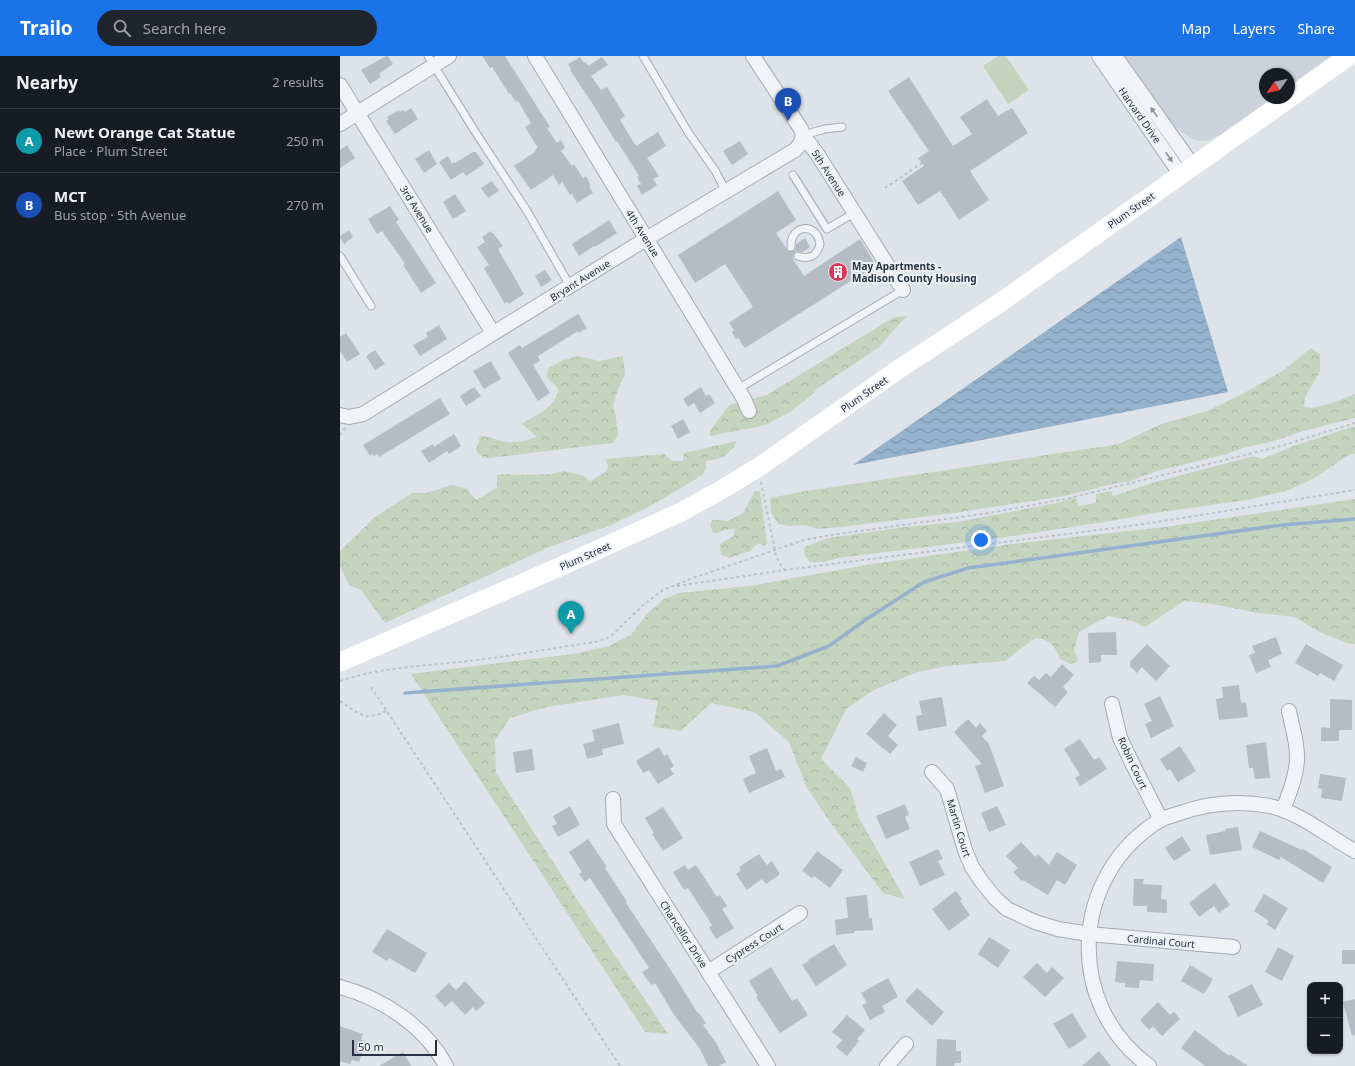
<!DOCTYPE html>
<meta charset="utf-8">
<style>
body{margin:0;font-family:"Noto Sans",sans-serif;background:#20242c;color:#f1f3f6}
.controls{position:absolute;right:12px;bottom:12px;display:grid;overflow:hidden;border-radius:8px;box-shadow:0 1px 3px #0004}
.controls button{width:36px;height:36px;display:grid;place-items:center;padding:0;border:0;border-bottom:1px solid #363941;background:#171b24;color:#f1f3f6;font:20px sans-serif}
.compass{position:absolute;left:919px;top:12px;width:36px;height:36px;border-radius:50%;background:#171b24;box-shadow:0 1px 3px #0004;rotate:236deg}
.scale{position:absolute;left:12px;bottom:10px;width:85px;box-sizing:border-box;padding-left:4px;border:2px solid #263141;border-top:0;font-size:11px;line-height:14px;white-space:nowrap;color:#263141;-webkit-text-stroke:3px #edf1f6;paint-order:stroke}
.you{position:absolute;left:641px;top:484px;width:14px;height:14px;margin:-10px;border:3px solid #fff;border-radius:50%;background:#1a73e8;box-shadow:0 0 0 6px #1a73e833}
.badge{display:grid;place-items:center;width:26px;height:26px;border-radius:50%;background:#1a73e8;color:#fff;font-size:13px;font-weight:700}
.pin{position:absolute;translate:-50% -33px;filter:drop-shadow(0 1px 2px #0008)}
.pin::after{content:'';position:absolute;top:21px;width:14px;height:12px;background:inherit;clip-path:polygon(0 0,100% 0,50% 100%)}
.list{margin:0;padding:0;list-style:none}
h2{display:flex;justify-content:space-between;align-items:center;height:52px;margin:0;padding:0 16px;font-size:17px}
h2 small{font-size:13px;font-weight:400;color:#9ea1a6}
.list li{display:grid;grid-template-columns:26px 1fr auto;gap:12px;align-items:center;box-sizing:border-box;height:64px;padding:0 16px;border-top:1px solid #363941}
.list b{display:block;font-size:15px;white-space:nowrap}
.list p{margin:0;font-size:13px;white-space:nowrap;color:#9ea1a6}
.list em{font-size:13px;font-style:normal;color:#9ea1a6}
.icon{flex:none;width:22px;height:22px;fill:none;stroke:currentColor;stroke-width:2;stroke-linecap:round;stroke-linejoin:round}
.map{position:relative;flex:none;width:1015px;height:1010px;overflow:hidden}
header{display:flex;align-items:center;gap:24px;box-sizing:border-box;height:56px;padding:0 20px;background:#1a73e8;color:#fff}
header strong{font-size:19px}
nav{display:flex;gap:22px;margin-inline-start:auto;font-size:14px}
.search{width:280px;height:36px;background:#20242c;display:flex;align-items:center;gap:10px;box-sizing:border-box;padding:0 14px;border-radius:22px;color:#9ea1a6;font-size:15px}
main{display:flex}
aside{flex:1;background:#171b24}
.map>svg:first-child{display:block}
.built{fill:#ccd2db}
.forest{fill:url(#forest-crowns)}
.green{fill:#c4d4be}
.water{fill:url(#water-waves)}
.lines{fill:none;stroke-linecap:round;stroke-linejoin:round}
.stream{stroke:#95b2cd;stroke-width:3.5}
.building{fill:#b5bcc6}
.lane-casing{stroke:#a3aab3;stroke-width:9}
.street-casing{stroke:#a3aab3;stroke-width:16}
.path{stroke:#bcc1c8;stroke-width:2;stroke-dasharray:3 3;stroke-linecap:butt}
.lane{stroke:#f1f3f7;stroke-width:7}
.street{stroke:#f1f3f7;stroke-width:14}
.secondary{stroke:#fff;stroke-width:19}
.oneway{fill:#8c929c}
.labels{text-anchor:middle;stroke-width:4;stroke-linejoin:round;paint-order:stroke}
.street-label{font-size:10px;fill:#263141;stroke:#edf1f6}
.poi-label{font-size:10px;font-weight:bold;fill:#263141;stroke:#edf1f6;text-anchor:start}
</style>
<header>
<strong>Trailo</strong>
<div class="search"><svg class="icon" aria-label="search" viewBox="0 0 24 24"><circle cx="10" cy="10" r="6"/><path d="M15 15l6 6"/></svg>Search here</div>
<nav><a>Map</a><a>Layers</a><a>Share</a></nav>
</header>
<main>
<aside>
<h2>Nearby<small>2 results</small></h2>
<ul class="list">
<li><span class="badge" style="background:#0f9aa8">A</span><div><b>Newt Orange Cat Statue</b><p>Place · Plum Street</p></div><em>250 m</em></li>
<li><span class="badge" style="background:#1a4fb4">B</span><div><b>MCT</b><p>Bus stop · 5th Avenue</p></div><em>270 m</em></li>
</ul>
</aside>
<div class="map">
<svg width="1015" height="1010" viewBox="0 0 1015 1010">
<defs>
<pattern id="forest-crowns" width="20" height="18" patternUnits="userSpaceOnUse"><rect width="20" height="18" fill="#c4d4be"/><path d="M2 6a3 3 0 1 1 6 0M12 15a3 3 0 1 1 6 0" fill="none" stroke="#a8b6a4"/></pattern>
<pattern id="water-waves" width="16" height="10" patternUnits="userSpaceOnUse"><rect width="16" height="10" fill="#95b2cd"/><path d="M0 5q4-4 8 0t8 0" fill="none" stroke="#7991a8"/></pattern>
</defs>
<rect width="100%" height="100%" fill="#dee3e9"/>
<path class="built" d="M781 0H991L949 30V18H925V42H932L882 78 870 84 859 85 851 82 841 76 816 49Z"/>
<g class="forest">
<path d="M567 260 550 278 539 291 478 332 468 342 448 357 426 369 370 380V375L389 349 427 339 554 261Z"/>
<path d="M971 292 980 298V315L965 341 964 351C975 355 1004 342 1015 338V362L963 375 934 385 903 392 887 398 817 415 788 426 776 427 724 440 614 457 501 471 478 473 464 469 449 470 438 468 431 456 430 442 460 436 779 388 821 368 867 355 904 337 944 314Z"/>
<path d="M238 300 260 305 283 300 285 318 278 333 273 349 276 362 278 379 273 387 150 402H144L136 395 140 380C148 380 154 383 162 385 174 388 186 385 197 381L182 368C198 357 212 354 219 334L207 321 208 312 221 305Z"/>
<path d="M1015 370V398H1010L971 424 946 435 906 444 821 456 764 466 659 482 498 502 484 506H470L465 500 464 491 488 482 565 471 618 466 717 447 734 441 739 450 756 447V438L771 435 773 440 812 427 914 400 922 403 951 391Z"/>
<path d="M397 385C389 400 381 403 366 405V413L362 419 343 431 308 451 271 469 209 491 45 567 21 534 9 529 0 510V495L35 461 72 437H86L112 429 126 432 136 444 157 432V419L166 418 179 419 210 418 224 415 244 420 250 425 266 416 268 410 265 403 324 398 332 405H343L344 397Z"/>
<path d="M415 435H420L427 488 424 490 418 487 410 495 390 502 381 499 380 488 394 480 395 473C387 472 381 477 373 477L370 469 372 464H379L388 465 403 457Z"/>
<path d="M1015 443V588L1007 587 977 575 955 561 918 557 872 548 844 545 805 571 792 565 768 560 739 576 734 595 738 605 731 608 720 603C714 588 711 584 695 582L665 605 607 610 577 616 534 634 506 653 481 703 510 732 519 762 565 843 543 837 490 766 467 732 449 686 414 656 371 647 341 675 313 671 318 645 283 639 207 651 170 662 155 684 156 717 238 845 328 978 305 976 71 618 233 598 269 590 291 579 307 558 324 543 339 537 410 530 526 509 672 488 825 471Z"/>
</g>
<path class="green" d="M658 0H666L689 34 668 48 643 10Z"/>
<path class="water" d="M841 181 888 336 513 409Z"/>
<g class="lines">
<path class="stream" d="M65 637 437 610 489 590 528 562 584 526 628 512 942 469 1015 463"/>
</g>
<g class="building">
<path d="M46 0H48L53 8 39 18 41 21 30 28 21 14Z"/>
<path d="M142 0H165L210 71 207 72 217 87 221 84 225 92 221 95 232 110 234 108 243 122 246 120 251 130 249 131 253 137 237 147 232 138 230 139 222 126 219 129 213 119 191 134 174 110 196 95 195 94 198 92 185 71 191 67 178 45 176 46 170 37 169 38 152 11 150 12Z"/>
<path d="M240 1 244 7 245 6 248 10 262 1 268 9 251 20 261 34 267 31 285 60 280 64 296 90 318 76 326 90 307 102 319 120 313 123 317 129 302 139 297 130 301 128 297 121 299 120 277 85 276 86 258 57 256 53 230 14 231 13 228 8Z"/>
<path d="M569 21 613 90 632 78 620 61 647 43 658 60 672 52 688 77 630 115 649 144 619 164 600 135 578 149 562 125 584 110 578 102 589 95 548 35Z"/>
<path d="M71 52 78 63 55 78 46 65 49 63 47 61 59 54 60 56 63 54 65 56Z"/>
<path d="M400 85 408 98 392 109 383 95Z"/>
<path d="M7 89 15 102 0 112V94Z"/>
<path d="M89 94 97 108 84 117 75 103Z"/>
<path d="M133 96H136L144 108 126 120 123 116 111 124 99 106 108 100 112 108 115 106V107Z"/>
<path d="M152 125 159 135 148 142 141 132Z"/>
<path d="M438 135 456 164 436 177 448 195H453L456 192V188L465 182 470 191 463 196 456 195 453 199V203L464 220 520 183 536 209 405 292 398 282 396 283 392 276 394 274 389 267 413 251 385 208 355 227 338 199Z"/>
<path d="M115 138 126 155 113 163 103 146Z"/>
<path d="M50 150 59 164 56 166 96 227 81 237 63 209 65 208 42 175 37 178 28 163Z"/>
<path d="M269 164 277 177 255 191 254 190 239 200 232 188Z"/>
<path d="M9 174 13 181 4 188 0 182V180Z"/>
<path d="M151 175 152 177H153L163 190 158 193 184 238 169 248 167 246 165 248 144 212 149 209 137 191 145 186 142 181Z"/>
<path d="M205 214 212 224 201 231 195 220Z"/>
<path d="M238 258 247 272 239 277 238 275 198 300 200 305 193 309 210 337 198 345 168 297 180 289 182 292Z"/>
<path d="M99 269 107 283 80 300 73 289 88 281 86 277Z"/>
<path d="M6 277 20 298 7 306 0 295V281Z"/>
<path d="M35 294 45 308 35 314 26 300Z"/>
<path d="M151 305 161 323 144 333 133 315Z"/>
<path d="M134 331 141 340 126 350 120 340Z"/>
<path d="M361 331 366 340 369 338 375 347 360 357 354 347 348 351 343 343Z"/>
<path d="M100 342 110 358 39 401 37 398 34 400 32 398 30 400 23 389Z"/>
<path d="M343 363 350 376 338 383 331 370Z"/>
<path d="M114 378 121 390 109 398 107 395 89 407 81 395 93 388 94 391Z"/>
<path d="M776 576 777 599H761V606L749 607 748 577Z"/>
<path d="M936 581 942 598 928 604 931 611 916 617 909 599 915 597 912 590Z"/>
<path d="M807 588 830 610 816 625 802 611 797 617 790 610V606Z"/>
<path d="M966 588 1003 609 994 625 980 617 978 620 955 607Z"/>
<path d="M722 608 734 619 723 631 728 636 715 651 687 627 694 620 699 624 706 617 711 621Z"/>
<path d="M899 629 901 647 906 646 908 661 879 664 876 643 883 642 882 631Z"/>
<path d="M820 640 834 670 811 682 805 668 812 665 804 648Z"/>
<path d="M602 641 607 670 578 675 576 660 582 659 579 645Z"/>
<path d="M990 643 1012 644V674H999V685H981V671L990 672Z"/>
<path d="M544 657 557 669 548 680 558 689 550 698 526 678Z"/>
<path d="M628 663 636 672 640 667 647 675 642 680 649 688 664 730 645 737 635 710 642 708 614 676Z"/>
<path d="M279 667 284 688 262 693 263 699 247 703 243 688 255 685 252 674Z"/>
<path d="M740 683 754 704 759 701 767 713 740 730 735 722 740 719 724 693Z"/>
<path d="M926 686 930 722 915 723 913 712H909L906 689Z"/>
<path d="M840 690 856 715 838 726 830 713 827 715 820 703Z"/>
<path d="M319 691 324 700 327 698 334 710 330 713 334 718 318 728 309 714 303 717 296 705Z"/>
<path d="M427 692 436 715 441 713 445 721 409 737 403 723 416 717 409 700Z"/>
<path d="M192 693 195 714 176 717 173 696Z"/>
<path d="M516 701 527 707 523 716 511 710Z"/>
<path d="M980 718 1006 722 1002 745 981 742 982 733 978 732Z"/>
<path d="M565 748 569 759 565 761 570 773 546 783 536 760Z"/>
<path d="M230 750 240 769 218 781 212 770 217 768 213 760Z"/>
<path d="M657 750 666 769 649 776 641 757Z"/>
<path d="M323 751 343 782 323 795 312 778 314 777 305 762Z"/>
<path d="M898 771 902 794 870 799 866 779 885 775V773Z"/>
<path d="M920 775 962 794 963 793 992 811 983 827 941 801 939 804 912 791Z"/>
<path d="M842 780 851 794 834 805 825 792Z"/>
<path d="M248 783 267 811 265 812 287 846 286 847 334 919 357 956H358L366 967 363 969 376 987 386 1006 379 1010H368L360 993 335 960 315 927 311 929 302 916 309 912 250 822 245 826 239 818 242 816 229 796Z"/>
<path d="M681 786 695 801 698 798 709 809 717 796 737 809 725 829 717 824 708 839 683 824 682 825 673 816 678 812 666 800Z"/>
<path d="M598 793 603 803 598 805 605 819 580 830 569 806Z"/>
<path d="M477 795 503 814 490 832 474 820 472 822 462 815Z"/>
<path d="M419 798 427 809 432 805 439 816V819L426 828 422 823 407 834 396 818 401 814 399 811Z"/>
<path d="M345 809 348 814 356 809 377 841 380 839 387 850 382 853 394 872 376 883 369 872 372 869 348 832 344 834 333 816Z"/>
<path d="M794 823H804L803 828 822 829 821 843 827 844V857L807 856V850H793Z"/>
<path d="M875 827 890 849 879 857 874 850 859 861 849 847Z"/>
<path d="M616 835 622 843 620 845 630 859 609 875 592 853Z"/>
<path d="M924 838 948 852 935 874 926 868 929 865 914 855Z"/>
<path d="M527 839 529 862H532L533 874 514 875V877L496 879 495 864 508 862 506 841Z"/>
<path d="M47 873 87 897 75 917 49 902 47 905 32 896Z"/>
<path d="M649 881 670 894 658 912 638 898Z"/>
<path d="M494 888 507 909 476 930 462 909 469 905 468 904Z"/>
<path d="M938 891 954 900 942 925 925 916Z"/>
<rect x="1002" y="894" width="13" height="14"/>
<path d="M777 905 814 908 813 925 800 924 799 932 785 931V927L775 926Z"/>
<path d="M697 907 707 917 712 911 724 922 705 941 683 921Z"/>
<path d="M850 909 873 923 864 938 841 925Z"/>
<path d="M431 911 452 945 457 942 468 959 440 977 416 941 418 940 409 925Z"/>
<path d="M548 922 558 941 542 950 545 956 530 964 522 949 527 947 521 937Z"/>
<path d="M125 925 145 947 136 955 133 951 125 959 112 945 105 951 95 940 109 927 116 934Z"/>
<path d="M912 928 923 949 898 961 888 940Z"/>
<path d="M577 932 604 956 592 970 565 945Z"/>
<path d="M1015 943V979L1012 980 1003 946Z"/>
<path d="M818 946 830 959 834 956 840 963 822 980 813 970 809 974 800 964Z"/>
<path d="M732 957 747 981 729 993 713 968Z"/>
<path d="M507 959 525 974 517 983 519 985 507 1000 496 991 502 984 492 976Z"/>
<path d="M0 970 23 978 21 984 26 985 19 1006 12 1004 10 1008 0 1005Z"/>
<path d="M855 974 889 1000 890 998 908 1010H865L841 992Z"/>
<path d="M597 983 616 984V995H621V1007H615L614 1010H596Z"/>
<path d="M759 995 771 1010H742Z"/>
<path d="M63 996 71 1010H39Z"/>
</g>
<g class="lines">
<g class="lane-casing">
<g id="lane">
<path d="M88 0 136 77 187 155 230 230"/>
<path d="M303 0 348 76 376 116 386 136"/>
<path d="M463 79 485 73 502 71"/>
<path d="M453 119 487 173 514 157"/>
<path d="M451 191C450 168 477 166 480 188 477 200 469 204 458 200"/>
<path d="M0 200 31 250"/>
<path d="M398 333 563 234"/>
</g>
</g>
<g class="street-casing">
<g id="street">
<path d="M195 0 404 343 409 355"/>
<path d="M413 0 461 73 463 79 478 99 563 234"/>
<path d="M759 0 841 119"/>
<path d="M775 0 853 110"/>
<path d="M0 29 153 277"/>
<path d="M0 68 109 0"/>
<path d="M0 359 9 361 23 358 306 183 455 94C460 89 462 86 463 79"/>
<path d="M772 648 780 682 794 711 821 764"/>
<path d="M592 716 607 733 625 794 632 811 642 826 655 842 667 853 695 866 718 873 749 878 893 891"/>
<path d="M273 743 274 768 428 1010"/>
<path d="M943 754C949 738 956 721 957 704 958 687 952 671 949 655"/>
<path d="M368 916 460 857"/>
<path d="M0 931C42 942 86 971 106 1010"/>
<path d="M547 1010 566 988"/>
<path d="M809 1010C724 948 730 819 820 764 825 761 832 760 837 758 867 747 898 744 930 750 961 757 987 780 1015 795"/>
</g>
</g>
<g class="path">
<path d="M545 132 582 107"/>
<path d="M0 379 5 372"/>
<path d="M421 426 436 500 440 508 445 514"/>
<path d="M337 530 445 514 805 468 1015 434"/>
<path d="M0 625C41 611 86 610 129 605 171 600 213 592 255 586L270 581 302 550 323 534 353 522 464 484 491 479 649 457 730 442 937 391 1015 367"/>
<path d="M31 631 280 1010"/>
<path d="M0 645C19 657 24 666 46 655"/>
</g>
<use href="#lane" class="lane"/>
<use href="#street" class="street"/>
<path class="secondary" d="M0 606 224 509 341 456 381 434 419 411 559 313 661 246 1009 0"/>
</g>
<defs><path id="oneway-solid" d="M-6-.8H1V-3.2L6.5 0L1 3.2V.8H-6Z"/></defs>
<g class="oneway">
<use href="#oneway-solid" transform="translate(814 56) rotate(-125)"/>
<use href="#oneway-solid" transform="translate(829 101) rotate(56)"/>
</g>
<defs>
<g id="building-disc" transform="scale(1)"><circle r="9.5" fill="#da3655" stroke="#edf1f6"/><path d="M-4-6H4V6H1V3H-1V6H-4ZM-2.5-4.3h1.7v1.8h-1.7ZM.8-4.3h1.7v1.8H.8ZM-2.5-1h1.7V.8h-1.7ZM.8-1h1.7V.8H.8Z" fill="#fff"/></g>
</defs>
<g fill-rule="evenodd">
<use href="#building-disc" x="498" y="216"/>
</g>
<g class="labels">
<g class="street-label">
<text transform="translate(800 59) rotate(55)" y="4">Harvard Drive</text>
<text transform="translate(489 117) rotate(57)" y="4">5th Avenue</text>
<text transform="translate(77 153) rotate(58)" y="4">3rd Avenue</text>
<text transform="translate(791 154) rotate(-35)" y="4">Plum Street</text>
<text transform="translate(303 177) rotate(58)" y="4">4th Avenue</text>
<text transform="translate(240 224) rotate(-32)" y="4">Bryant Avenue</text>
<text transform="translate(524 338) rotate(-35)" y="4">Plum Street</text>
<text transform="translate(245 500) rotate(-24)" y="4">Plum Street</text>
<text transform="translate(793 707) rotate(65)" y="4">Robin Court</text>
<text transform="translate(619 772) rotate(73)" y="4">Martin Court</text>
<text transform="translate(344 878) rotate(57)" y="4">Chancellor Drive</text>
<text transform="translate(821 885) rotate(5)" y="4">Cardinal Court</text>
<text transform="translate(414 887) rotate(-32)" y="4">Cypress Court</text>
</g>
<g class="poi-label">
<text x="512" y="214">May Apartments -<tspan x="512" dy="12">Madison County Housing</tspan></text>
</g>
</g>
</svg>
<div class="controls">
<button>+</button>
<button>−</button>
</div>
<svg class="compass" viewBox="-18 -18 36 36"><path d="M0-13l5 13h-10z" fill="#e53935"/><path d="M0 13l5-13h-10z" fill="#9ea1a6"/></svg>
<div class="scale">50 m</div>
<div class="you"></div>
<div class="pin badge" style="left:231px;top:578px;background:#0f9aa8">A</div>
<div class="pin badge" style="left:448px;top:65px;background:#1a4fb4">B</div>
</div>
</main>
